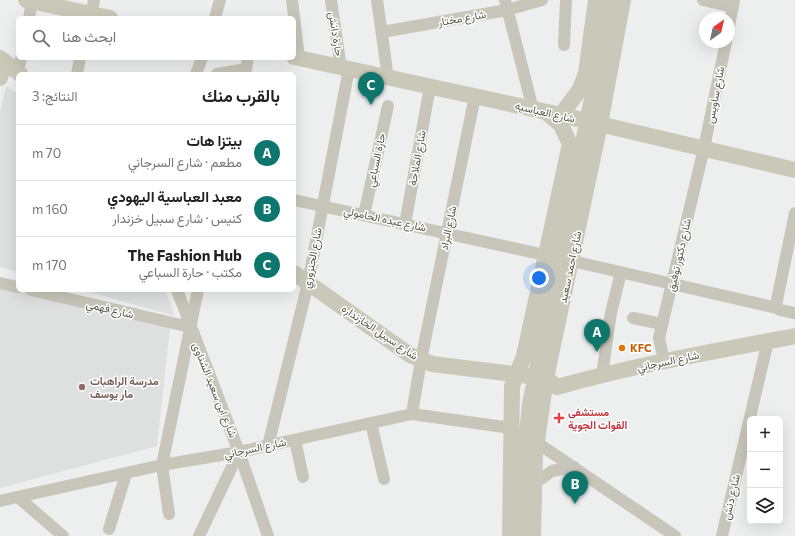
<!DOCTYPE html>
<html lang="ar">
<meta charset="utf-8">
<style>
body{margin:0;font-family:Commissioner,Vazirmatn,sans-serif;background:#f6f6f6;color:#202124;direction:rtl}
.controls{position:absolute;right:12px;bottom:12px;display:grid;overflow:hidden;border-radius:6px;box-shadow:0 4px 16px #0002}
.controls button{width:36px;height:36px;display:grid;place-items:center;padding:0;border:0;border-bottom:1px solid #e0e0e0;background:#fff;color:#202124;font:20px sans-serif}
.compass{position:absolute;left:699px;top:12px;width:36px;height:36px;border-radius:50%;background:#fff;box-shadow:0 4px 16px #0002;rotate:34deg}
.you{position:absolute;left:539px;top:278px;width:14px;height:14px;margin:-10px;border:3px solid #fff;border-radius:50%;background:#1a73e8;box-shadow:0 0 0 6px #1a73e833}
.badge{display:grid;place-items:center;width:26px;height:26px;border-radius:50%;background:#0f766e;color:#fff;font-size:13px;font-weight:700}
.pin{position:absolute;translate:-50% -33px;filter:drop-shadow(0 1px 2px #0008)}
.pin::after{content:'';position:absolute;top:21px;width:14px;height:12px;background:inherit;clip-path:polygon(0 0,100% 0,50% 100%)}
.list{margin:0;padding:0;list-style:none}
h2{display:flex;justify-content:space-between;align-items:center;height:52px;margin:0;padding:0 16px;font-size:17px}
h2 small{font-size:13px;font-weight:400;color:#757577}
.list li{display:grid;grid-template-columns:26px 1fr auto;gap:12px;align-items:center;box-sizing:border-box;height:56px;padding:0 16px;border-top:1px solid #e0e0e0}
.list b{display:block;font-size:15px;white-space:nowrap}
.list p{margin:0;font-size:13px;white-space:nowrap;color:#757577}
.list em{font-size:13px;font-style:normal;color:#757577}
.icon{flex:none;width:22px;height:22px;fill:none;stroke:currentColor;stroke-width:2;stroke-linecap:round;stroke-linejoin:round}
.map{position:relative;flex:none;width:795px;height:536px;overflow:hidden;direction:ltr}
.search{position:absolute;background:#fff;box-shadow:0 4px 16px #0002;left:16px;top:16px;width:280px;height:44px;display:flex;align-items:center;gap:10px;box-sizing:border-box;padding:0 14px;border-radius:6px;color:#757577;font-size:15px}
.panel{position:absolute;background:#fff;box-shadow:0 4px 16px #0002;left:16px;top:72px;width:280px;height:220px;border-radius:6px;direction:rtl}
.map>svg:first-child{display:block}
.education{fill:#dee0e0}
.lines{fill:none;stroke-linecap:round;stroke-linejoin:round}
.street{stroke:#c8c6ba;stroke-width:12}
.secondary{stroke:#cac8b8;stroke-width:16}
.secondary-bridge{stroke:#cac8b8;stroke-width:16}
.food-dot{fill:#e8710a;stroke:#fff;stroke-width:1.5}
.education-dot{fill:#8d6e63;stroke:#fff;stroke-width:1.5}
.health-dot{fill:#e0444e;stroke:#fff;stroke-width:1.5}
.labels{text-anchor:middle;stroke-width:3;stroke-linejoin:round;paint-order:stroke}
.street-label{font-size:11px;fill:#585648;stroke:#fff}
.food-label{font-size:11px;font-weight:bold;fill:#c56008;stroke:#fff;text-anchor:start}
.education-label{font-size:11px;font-weight:bold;fill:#785e54;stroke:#fff;text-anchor:start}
.health-label{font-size:11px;font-weight:bold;fill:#be3a42;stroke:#fff;text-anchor:start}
</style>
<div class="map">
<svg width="795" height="536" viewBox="0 0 795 536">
<rect width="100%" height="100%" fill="#edefef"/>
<g class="education">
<path d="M6 86 18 94V272L0 267V112Z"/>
<path d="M0 285 170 328 157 446 0 488Z"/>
<path d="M82 290H165L175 316Z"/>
</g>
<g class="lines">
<g class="street">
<path d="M292 0 299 58"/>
<path d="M331 0 341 68"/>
<path d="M377 0 388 78"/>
<path d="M505 0 533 109"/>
<path d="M703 0 733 7"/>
<path d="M91 14 94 0"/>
<path d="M29 18 32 1"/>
<path d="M215 18 220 0"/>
<path d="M729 26 734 0"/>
<path d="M382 32 507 10 542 0"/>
<path d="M564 45 566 0"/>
<path d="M18 72 21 58"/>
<path d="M77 74 80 58"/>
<path d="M196 74 202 58"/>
<path d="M217 74 246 69"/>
<path d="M245 74 248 58"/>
<path d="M294 200 545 255"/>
<path d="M795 213 776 305 780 310 795 313"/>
<path d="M364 215 388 106"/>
<path d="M405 224 429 92"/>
<path d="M572 261 777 308"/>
<path d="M0 283 18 287"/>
<path d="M31 290 190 327"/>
<path d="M177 290 239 452 268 536"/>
<path d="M633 318 662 324"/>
<path d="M664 361 659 338 704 148 726 42"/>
<path d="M602 375 611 313 621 272"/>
<path d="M412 414 421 360 475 96"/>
<path d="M371 423 384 479"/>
<path d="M295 440 303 477"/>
<path d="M536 442 675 536"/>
<path d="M268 446 308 283 349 69"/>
<path d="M534 484 552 471 574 467"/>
<path d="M19 498 63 536"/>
<path d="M0 501 162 465 239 452 412 414 511 428"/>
<path d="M169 514 162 465 198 290"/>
<path d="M109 529 126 474"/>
<path d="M199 536 239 452"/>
<path d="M722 536 768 341"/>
</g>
<g class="secondary">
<path d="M26 0 110 18"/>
<path d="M294 57 561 115 795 170"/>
<path d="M0 58 20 74"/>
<path d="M0 78 5 62"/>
<path d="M561 115 580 89 586 73 596 0"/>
<path d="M294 273 410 355 432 364 546 378 557 387C635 365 715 351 795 336"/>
<path d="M510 536 512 386 524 356 570 144 561 125 546 112"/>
<path d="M533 536 535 454 546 378 600 124 623 0"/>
</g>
<path class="secondary-bridge" d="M522 536 523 469 530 404 612 0"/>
</g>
<circle class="food-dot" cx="622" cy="348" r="4"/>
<circle class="education-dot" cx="82" cy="387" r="4"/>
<path class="health-dot" d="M557 412h4v4h4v4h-4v4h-4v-4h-4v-4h4z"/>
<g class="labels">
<g class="street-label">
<text transform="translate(462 18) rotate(-10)" y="4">شارع مختار</text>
<text transform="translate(336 34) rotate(81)" y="4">حارة دانش</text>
<text transform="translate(715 95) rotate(-79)" y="4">شارع ساويس</text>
<text transform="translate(545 112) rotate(13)" y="4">شارع العباسيه</text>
<text transform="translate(417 158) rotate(-80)" y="4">شارع الملاحة</text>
<text transform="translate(376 160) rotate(-78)" y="4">حارة السباعي</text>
<text transform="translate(385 219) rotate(12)" y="4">شارع عبده الحامولي</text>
<text transform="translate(448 228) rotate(-78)" y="4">شارع البراد</text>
<text transform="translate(679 255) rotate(-77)" y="4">شارع دكتور توفيق</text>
<text transform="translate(312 258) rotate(-79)" y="4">شارع الجنزوري</text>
<text transform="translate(570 267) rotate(-78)" y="4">شارع احمد سعيد</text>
<text transform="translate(110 309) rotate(13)" y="4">شارع فهمي</text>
<text transform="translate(380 332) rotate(34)" y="4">شارع سبيل الخازنداره</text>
<text transform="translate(668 361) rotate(-12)" y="4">شارع السرجاني</text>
<text transform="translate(215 390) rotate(68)" y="4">شارع ابن سعيد الشناوى</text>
<text transform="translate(255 448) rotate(-12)" y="4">شارع السرجاني</text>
<text transform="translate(731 497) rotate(-77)" y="4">شارع دنش</text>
</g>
<g class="food-label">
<text x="630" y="352">KFC</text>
</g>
<g class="education-label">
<text x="90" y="385">مدرسة الراهبات<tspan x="90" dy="13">مار يوسف</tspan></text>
</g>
<g class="health-label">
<text x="568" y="416">مستشفى<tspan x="568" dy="13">القوات الجوية</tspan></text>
</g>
</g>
</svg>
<div class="controls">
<button>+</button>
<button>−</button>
<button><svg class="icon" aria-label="layers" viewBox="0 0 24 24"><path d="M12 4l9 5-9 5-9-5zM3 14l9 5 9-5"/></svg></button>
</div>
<svg class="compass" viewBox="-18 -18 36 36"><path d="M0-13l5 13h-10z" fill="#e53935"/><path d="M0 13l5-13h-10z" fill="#757577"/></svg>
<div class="you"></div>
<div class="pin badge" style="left:597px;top:352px">A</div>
<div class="pin badge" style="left:575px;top:504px">B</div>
<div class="pin badge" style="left:371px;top:105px">C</div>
<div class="search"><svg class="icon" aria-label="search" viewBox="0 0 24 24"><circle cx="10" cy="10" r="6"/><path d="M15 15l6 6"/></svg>ابحث هنا</div>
<section class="panel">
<h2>بالقرب منك<small>النتائج: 3</small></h2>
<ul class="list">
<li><span class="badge">A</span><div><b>بيتزا هات</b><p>مطعم · شارع السرجاني</p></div><em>70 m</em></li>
<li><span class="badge">B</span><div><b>معبد العباسية اليهودي</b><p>كنيس · شارع سبيل خزندار</p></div><em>160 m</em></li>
<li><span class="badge">C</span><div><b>The Fashion Hub</b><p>مكتب · حارة السباعي</p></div><em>170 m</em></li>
</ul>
</section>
</div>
